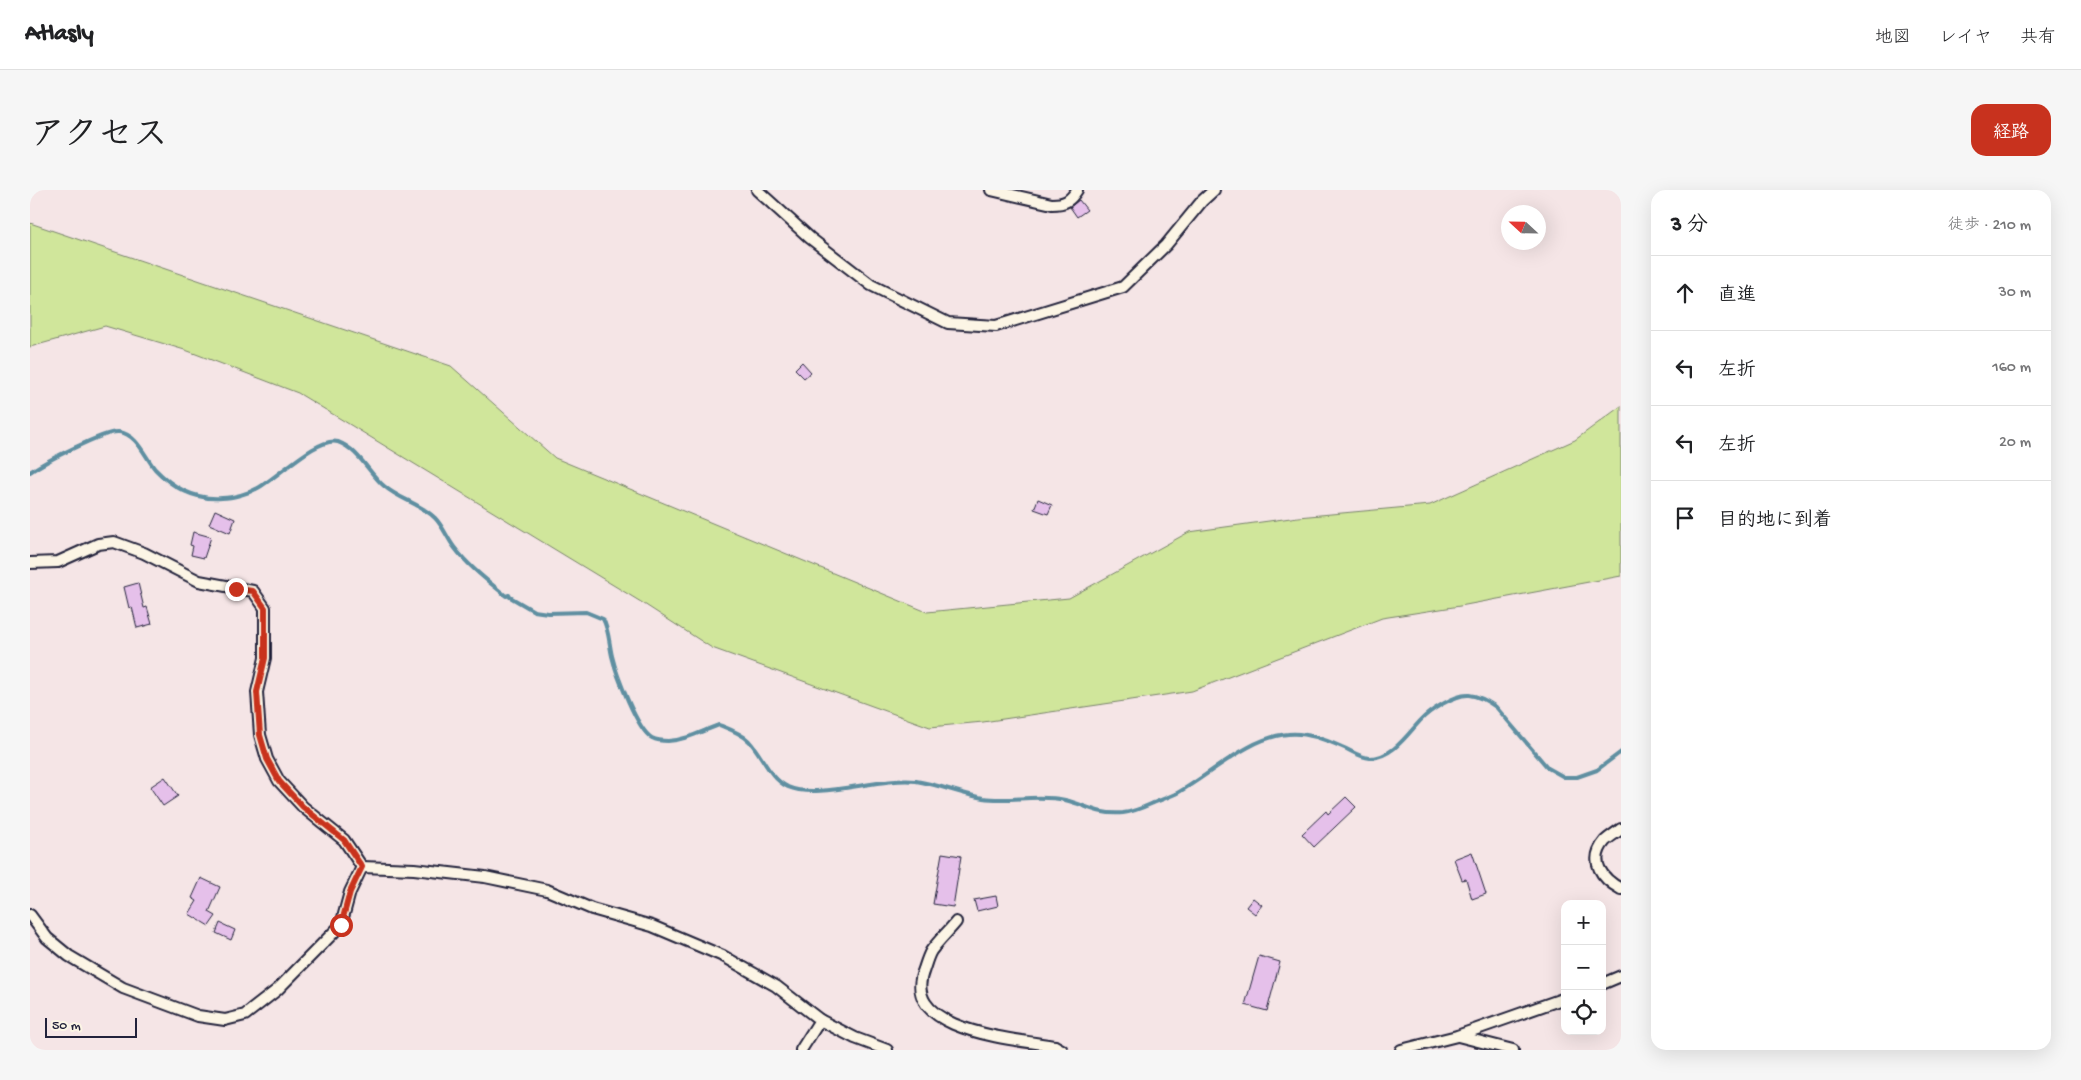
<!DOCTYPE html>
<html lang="ja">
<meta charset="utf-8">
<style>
body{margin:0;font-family:"Gochi Hand","Klee One",sans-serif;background:#f6f6f6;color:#202124}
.controls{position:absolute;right:15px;bottom:15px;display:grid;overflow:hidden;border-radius:10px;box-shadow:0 5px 20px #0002}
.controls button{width:45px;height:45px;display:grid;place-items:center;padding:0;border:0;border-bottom:1px solid #e0e0e0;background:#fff;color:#202124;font:25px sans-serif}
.compass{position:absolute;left:1471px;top:15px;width:45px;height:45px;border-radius:50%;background:#fff;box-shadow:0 5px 20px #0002;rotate:292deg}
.scale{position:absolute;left:15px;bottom:12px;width:92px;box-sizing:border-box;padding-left:5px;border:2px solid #22223b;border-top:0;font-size:14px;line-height:18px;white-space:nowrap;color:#22223b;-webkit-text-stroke:4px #fcf5e5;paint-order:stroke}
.stop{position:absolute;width:15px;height:15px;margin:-11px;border:4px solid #c8321e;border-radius:50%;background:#fff}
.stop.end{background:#c8321e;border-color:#fff;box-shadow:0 1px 5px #0008}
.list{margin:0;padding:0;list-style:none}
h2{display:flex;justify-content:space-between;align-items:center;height:65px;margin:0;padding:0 20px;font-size:21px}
h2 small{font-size:16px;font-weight:400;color:#757577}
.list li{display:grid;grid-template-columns:32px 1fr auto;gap:15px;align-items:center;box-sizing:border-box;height:75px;padding:0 20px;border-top:1px solid #e0e0e0}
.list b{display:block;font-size:19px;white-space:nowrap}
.list em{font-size:16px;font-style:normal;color:#757577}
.icon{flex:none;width:28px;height:28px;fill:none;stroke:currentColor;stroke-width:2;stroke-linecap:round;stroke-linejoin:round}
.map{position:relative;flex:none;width:1591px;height:860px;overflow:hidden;border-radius:15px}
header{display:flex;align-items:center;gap:30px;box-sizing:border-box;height:70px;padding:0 25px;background:#fff;border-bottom:1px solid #e0e0e0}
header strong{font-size:24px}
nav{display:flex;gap:28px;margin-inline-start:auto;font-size:18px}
.intro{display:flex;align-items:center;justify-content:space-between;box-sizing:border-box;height:120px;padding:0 30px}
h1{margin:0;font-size:35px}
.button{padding:12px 22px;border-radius:15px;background:#c8321e;color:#fff;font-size:18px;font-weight:700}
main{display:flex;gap:30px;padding:0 30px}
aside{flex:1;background:#fff;border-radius:15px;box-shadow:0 5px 20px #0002}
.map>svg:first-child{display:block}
.green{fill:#d0e69b;stroke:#79846b}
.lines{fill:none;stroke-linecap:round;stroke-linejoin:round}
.stream{stroke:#5f8fa1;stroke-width:4}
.building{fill:#e5c0ea;stroke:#22223b}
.minor-casing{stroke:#22223b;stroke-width:14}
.minor{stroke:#fcf5e5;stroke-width:10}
.route{stroke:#c8321e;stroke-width:6}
</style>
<header>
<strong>Atlasly</strong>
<nav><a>地図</a><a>レイヤ</a><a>共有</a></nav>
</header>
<div class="intro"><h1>アクセス</h1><a class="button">経路</a></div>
<main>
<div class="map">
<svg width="1591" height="860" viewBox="0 0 1591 860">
<rect width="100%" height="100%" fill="#f5e5e6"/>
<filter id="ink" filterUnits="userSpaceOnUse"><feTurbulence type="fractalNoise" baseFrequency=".02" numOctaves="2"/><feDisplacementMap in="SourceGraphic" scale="10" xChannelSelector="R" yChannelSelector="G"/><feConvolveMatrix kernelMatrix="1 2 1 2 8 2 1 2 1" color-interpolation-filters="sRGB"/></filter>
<g filter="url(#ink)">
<path class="green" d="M0 33 421 176 525 268 897 422 1039 408 1159 342 1268 327 1400 315 1545 250 1591 216V386L1430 416 1352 428 1162 501 953 532 900 537 682 458 611 412 268 203 158 161 75 136 0 157Z"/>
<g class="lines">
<path class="stream" d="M0 282C13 273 75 240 89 242 107 244 115 267 125 279 143 298 166 310 192 308 203 308 219 303 228 298 247 288 288 246 308 252 328 259 339 283 354 296 370 310 390 313 405 328 413 336 417 348 424 357 438 376 458 391 476 406L479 405 480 407 504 421 518 423 556 422 573 429C579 440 579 453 582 466 586 483 607 540 622 548 626 550 633 551 638 551 656 550 672 541 689 535 699 539 711 543 719 551 733 566 739 588 758 597 788 610 849 587 886 591 907 594 931 604 953 608 979 612 1008 604 1035 610 1057 615 1066 625 1093 623 1103 622 1112 618 1121 614 1130 610 1140 607 1149 602 1182 583 1220 547 1258 544 1277 542 1296 550 1312 557 1322 561 1329 567 1340 568 1362 568 1377 545 1390 531 1399 521 1425 504 1439 505 1448 506 1459 512 1466 517L1518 578 1534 587H1547L1567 580 1591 562"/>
</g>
<g class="building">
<path d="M1049 10 1057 20 1047 27 1040 17Z"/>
<path d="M772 172 781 182 774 188 765 179Z"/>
<path d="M1008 309 1022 315 1018 324 1004 319Z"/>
<path d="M185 320 205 329 200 343 179 334Z"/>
<path d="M163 342 181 347 174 368 161 365 163 356 160 355Z"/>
<path d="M108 393 114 418 117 417 122 434 107 438 102 417 99 418 94 397Z"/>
<path d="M135 587 148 606 133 616 120 597Z"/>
<path d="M1316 607 1326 617 1284 657 1272 644 1296 621 1298 624Z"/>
<path d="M1442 662 1456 704 1442 709 1436 689 1432 690 1424 669Z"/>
<path d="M912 663 931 666 923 717 903 714Z"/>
<path d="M171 688 190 697 179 722 186 726 179 736 159 724 167 711 162 708Z"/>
<path d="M966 706 968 716 947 721 944 710Z"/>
<path d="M1223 708 1232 715 1225 724 1216 717Z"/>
<path d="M190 733 205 740 201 750 186 743Z"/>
<path d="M1229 766 1250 772 1237 821 1215 815Z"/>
</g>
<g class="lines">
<g class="minor-casing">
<g id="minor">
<path d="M727 0 780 48 841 95 918 133 966 136 1093 97 1136 55 1172 11 1184 0"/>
<path d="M961 0 1022 14C1035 14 1040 11 1047 0"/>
<path d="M0 373 28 372 68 354 84 352 114 363 169 391 223 401 235 418V468L227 502 230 545 237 569 249 591 273 617 314 650 332 677"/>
<path d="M1591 639C1586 643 1579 647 1575 651 1558 671 1572 689 1591 699"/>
<path d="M332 677 384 679 455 687 517 700 562 719 622 736 693 766 746 796 790 830 825 848 857 860"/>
<path d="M0 725 17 748 39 766 93 798 168 826 195 830 215 825 247 800 311 735 320 702 332 677"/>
<path d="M926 732C918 742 908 751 901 761 898 766 896 773 894 779 868 842 987 849 1025 856L1032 860"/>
<path d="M1572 794 1591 786"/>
<path d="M1428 846 1483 860"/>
<path d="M771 860 790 830"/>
<path d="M1371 860 1427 846 1535 808"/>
</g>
</g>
<use href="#minor" class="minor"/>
</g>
</g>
<g class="lines" filter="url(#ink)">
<path class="route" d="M206 399 223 401 235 418V468L227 502 230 545 237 569 249 591 273 617 314 650 332 677 320 702 311 735"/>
</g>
</svg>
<div class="controls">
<button>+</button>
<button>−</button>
<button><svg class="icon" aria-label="locate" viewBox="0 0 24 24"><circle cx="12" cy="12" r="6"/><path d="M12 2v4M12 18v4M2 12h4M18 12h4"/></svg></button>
</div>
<svg class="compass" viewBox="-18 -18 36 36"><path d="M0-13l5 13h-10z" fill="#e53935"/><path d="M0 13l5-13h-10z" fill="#757577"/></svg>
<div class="scale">50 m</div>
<div class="stop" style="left:311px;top:735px"></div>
<div class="stop end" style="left:206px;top:399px"></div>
</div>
<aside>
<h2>3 分<small>徒歩 · 210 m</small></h2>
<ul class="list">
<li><svg class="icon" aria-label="ahead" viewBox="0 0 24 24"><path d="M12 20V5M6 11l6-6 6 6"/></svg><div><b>直進</b></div><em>30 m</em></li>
<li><svg class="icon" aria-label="left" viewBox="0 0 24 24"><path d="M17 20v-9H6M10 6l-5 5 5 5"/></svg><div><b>左折</b></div><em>160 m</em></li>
<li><svg class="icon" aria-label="left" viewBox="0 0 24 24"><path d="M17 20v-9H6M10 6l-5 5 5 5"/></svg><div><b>左折</b></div><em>20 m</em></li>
<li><svg class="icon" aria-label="arrive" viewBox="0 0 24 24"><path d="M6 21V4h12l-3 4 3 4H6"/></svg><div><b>目的地に到着</b></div></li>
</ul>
</aside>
</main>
